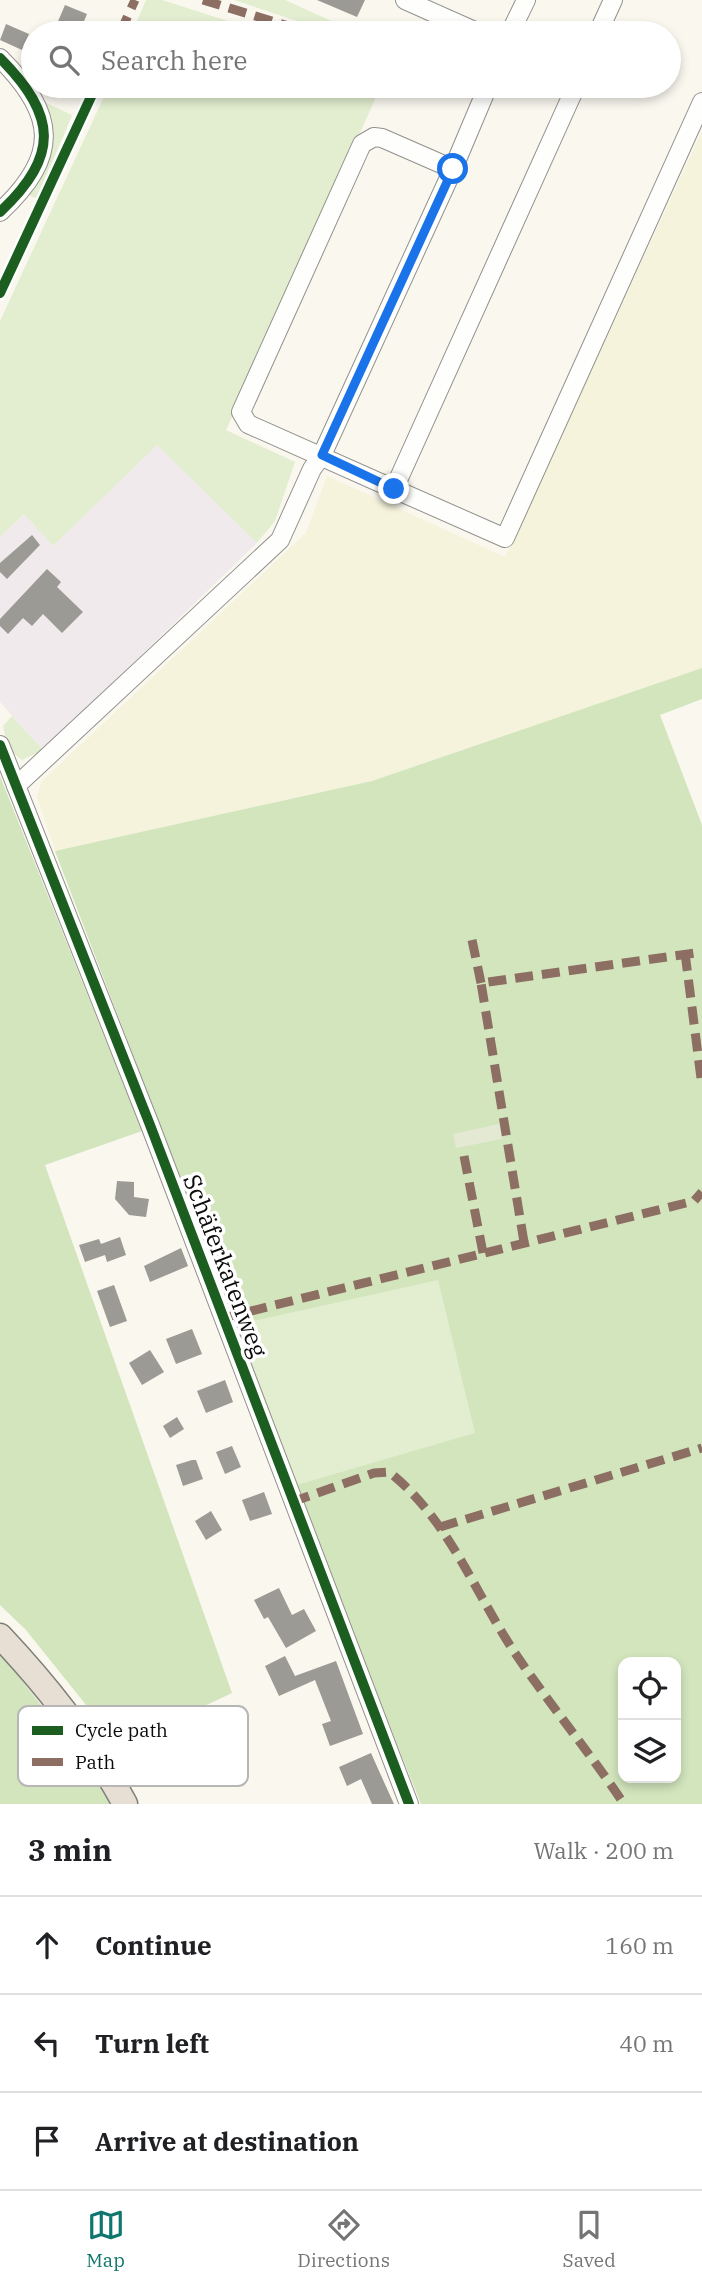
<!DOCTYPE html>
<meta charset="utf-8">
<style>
body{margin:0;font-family:"IBM Plex Serif",serif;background:#f2f2f2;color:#202124}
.controls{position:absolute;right:21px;bottom:21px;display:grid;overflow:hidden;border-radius:14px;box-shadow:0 4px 10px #0003}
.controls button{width:63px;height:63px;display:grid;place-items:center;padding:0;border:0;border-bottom:2px solid #e0e0e0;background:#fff;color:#202124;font:35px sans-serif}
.stop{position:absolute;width:21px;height:21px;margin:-16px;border:5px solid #1a73e8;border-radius:50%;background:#fff}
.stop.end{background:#1a73e8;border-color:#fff;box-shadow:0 2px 7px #0008}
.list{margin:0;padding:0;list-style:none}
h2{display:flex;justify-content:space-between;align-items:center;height:91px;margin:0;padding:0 28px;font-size:30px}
h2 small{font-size:23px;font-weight:400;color:#757577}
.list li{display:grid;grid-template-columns:46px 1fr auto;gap:21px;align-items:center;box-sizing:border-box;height:98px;padding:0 28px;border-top:2px solid #e0e0e0}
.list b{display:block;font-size:26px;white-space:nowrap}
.list em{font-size:23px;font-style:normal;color:#757577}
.icon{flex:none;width:38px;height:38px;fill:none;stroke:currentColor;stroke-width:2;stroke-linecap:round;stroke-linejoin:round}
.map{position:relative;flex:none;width:702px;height:1804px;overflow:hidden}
.search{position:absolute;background:#fff;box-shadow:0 4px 10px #0003;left:21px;right:21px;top:21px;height:77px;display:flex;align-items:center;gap:18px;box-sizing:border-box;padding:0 24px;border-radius:38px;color:#757577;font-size:26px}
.sheet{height:385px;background:#fff}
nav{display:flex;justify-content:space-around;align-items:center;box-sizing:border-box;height:98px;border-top:2px solid #e0e0e0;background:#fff;font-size:19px;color:#757577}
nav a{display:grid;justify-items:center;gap:4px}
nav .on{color:#0f766e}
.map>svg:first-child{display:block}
.industrial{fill:#f0eaec}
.farmland{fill:#f5f3db}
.green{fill:#e2eecf}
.forest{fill:#d2e5bd;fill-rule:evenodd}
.cemetery{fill:#e4e9d3}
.building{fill:#9c9a94}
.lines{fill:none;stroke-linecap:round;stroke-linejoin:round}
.minor-casing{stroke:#92918d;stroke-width:20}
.highway-casing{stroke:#7f7f7a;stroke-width:27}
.minor{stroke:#fefefc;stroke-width:18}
.highway{stroke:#e7ded4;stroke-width:24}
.quiet{stroke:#8d6e63;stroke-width:9;stroke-dasharray:18 9;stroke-linecap:butt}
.cycleway-casing{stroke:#fff;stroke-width:15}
.cycleway{stroke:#1b5e20;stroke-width:10}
.route{stroke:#1a73e8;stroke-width:9}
.labels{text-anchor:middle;stroke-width:7;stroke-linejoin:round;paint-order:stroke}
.street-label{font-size:24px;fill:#0b0b0b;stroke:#fff}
.key{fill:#fff;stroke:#b6b6b6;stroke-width:2}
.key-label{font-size:19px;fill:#0b0b0b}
</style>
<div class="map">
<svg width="702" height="1804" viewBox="0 0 702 1804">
<rect width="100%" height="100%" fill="#f9f7ee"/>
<path class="industrial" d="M157 444 257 543 43 750 0 702V537L24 514 53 546Z"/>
<path class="farmland" d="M702 131V668L372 781 55 851 37 797 41 782 306 533 327 476 505 557Z"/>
<g class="green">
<path d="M146 0H162L265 33H132Z"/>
<path d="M234 0H285L358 33H333Z"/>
<path d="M109 86H381L226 430 295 462 275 521 257 543 157 445 53 546 24 514 0 537V321Z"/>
<path d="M42 101 72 115 37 199 27 194Z"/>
<path d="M12 716 43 750 22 760 8 749 3 726Z"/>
<path d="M438 1279 476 1434 293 1486 236 1325Z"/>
</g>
<g class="forest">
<path d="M702 668V699L660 715 702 825V1804H421L293 1486 475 1433 438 1280 236 1325 55 851 372 781ZM623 1662H676V1778H623Z"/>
<path d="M0 776 142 1131 45 1165 232 1693 119 1746 26 1630 0 1605Z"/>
<path d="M0 1653 79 1753 110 1804H0Z"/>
</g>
<path class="cemetery" d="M499 1124 502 1139 456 1148 453 1134Z"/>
<g class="building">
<path d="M317 0H365L357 17Z"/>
<path d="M65 5 87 14 79 33H53Z"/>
<path d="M6 24 29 34 22 50 0 40Z"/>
<path d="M32 535 40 545 7 579 0 572V563Z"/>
<path d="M47 569 61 582 57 587 83 612 62 633 43 614 32 626 23 618 8 634 0 626V619Z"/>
<path d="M117 1181 134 1182V1197L149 1199 146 1217 129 1215 115 1199Z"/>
<path d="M120 1237 126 1255 107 1262 105 1255 85 1262 79 1245 99 1239 101 1244Z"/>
<path d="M181 1248 188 1266 150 1282 144 1266Z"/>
<path d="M114 1285 127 1321 110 1327 97 1291Z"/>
<path d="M192 1329 202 1354 176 1364 166 1339Z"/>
<path d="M150 1350 164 1372 142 1385 129 1363Z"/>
<path d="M225 1380 233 1402 206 1413 197 1391Z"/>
<path d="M177 1417 184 1429 170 1438 163 1426Z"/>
<path d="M232 1446 241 1467 225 1474 216 1452Z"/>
<path d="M192 1460H196L203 1479 183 1486 176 1465Z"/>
<path d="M264 1492 272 1514 250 1521 242 1500Z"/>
<path d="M211 1511 222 1530 206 1540 195 1521Z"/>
<path d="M279 1588 292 1615 304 1609 316 1631 286 1648 268 1617 264 1619 254 1600Z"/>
<path d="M285 1656 295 1676 336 1661 363 1734 330 1746 322 1724 331 1721 315 1680 279 1696 265 1666Z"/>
<path d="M371 1753 379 1771 394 1804H372L361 1779 347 1786 339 1767Z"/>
</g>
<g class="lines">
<g class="minor-casing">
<g id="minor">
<path d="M405 0 479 33"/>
<path d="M510 33 526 0"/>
<path d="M598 33 613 0"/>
<path d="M0 58C57 115 60 156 0 212"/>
<path d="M453 169 488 86"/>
<path d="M394 489 505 538 702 102"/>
<path d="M0 745 150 1125 409 1804"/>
<path d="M16 786 280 540 312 469 322 455 453 169 382 138 374 137 362 144 241 412 248 424 394 489 576 86"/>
</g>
</g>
<g class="highway-casing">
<path id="highway" d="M0 1636C49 1688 91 1741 125 1804"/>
</g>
<use href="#minor" class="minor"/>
<use href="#highway" class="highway"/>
<g class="quiet">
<path d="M203 0 311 33"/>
<path d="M120 33 135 0"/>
<path d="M472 940 481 983"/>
<path d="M685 953 702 1086"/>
<path d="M464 1156 483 1253"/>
<path d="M524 1242 481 983 702 952"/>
<path d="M223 1318 694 1201 702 1192"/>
<path d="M292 1502 374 1473 389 1472C449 1519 475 1594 517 1656 551 1706 590 1753 624 1804"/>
<path d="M440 1527 702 1448"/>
</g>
<g class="cycleway-casing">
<g id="cycleway">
<path d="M0 58C57 115 60 156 0 212"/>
<path d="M0 293 96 86"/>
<path d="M0 745 150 1125 409 1804"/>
</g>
</g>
<use href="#cycleway" class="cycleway"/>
</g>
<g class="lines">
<path class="route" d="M394 489 322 455 453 169"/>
</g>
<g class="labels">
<g class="street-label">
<text transform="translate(225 1266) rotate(69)" y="8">Schäferkatenweg</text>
</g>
</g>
<rect x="18" y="1706" width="230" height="80" rx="10" class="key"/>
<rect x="32" y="1726" width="31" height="9" fill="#1b5e20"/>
<rect x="32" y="1758" width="31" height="8" fill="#8d6e63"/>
<g class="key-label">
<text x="75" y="1737">Cycle path</text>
<text x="75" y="1769">Path</text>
</g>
</svg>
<div class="controls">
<button><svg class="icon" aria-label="locate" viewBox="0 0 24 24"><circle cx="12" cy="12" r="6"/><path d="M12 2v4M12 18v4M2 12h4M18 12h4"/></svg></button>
<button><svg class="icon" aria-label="layers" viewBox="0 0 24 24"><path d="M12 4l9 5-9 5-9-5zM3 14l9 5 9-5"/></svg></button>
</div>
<div class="stop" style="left:453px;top:169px"></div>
<div class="stop end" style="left:394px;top:489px"></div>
<div class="search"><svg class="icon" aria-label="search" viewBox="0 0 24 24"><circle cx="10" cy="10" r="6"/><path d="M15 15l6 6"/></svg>Search here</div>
</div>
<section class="sheet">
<h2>3 min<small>Walk · 200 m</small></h2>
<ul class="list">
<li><svg class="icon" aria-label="ahead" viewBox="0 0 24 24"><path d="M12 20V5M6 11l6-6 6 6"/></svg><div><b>Continue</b></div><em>160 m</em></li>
<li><svg class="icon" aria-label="left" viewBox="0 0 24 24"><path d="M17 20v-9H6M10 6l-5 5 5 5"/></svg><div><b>Turn left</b></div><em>40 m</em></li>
<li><svg class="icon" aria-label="arrive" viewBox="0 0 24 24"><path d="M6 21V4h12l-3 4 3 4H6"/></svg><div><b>Arrive at destination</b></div></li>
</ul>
</section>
<nav>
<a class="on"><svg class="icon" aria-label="map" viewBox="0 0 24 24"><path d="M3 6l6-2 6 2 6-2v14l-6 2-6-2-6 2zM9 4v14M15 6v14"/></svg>Map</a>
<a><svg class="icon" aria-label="directions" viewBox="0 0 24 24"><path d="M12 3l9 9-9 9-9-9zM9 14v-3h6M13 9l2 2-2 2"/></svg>Directions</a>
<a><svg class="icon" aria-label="saved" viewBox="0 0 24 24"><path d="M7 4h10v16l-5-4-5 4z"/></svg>Saved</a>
</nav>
